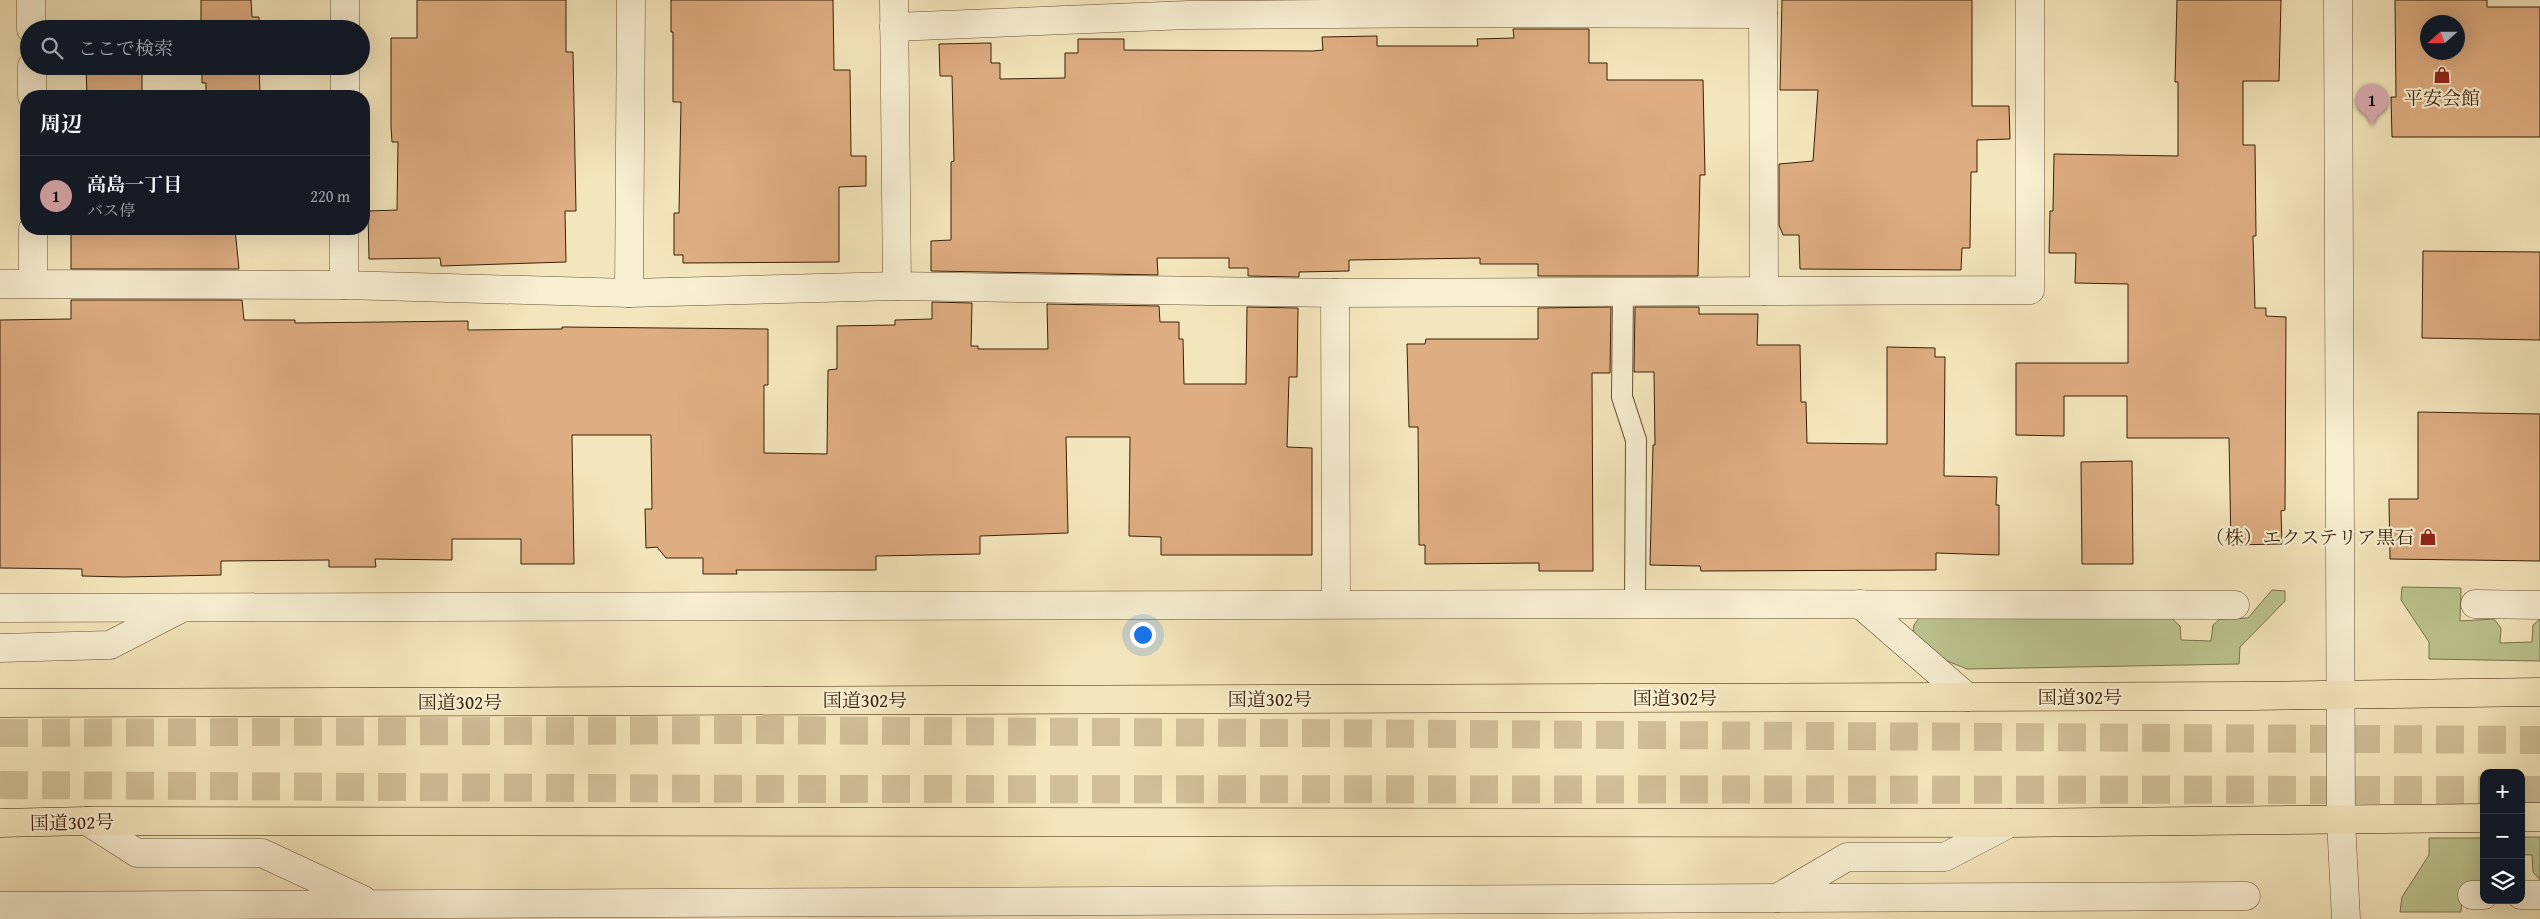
<!DOCTYPE html>
<html lang="ja">
<meta charset="utf-8">
<style>
body{margin:0;font-family:"Gentium Book Plus","Noto Serif JP",serif;background:#242831;color:#f1f3f6}
.controls{position:absolute;right:15px;bottom:15px;display:grid;overflow:hidden;border-radius:10px;box-shadow:0 5px 20px #0002}
.controls button{width:45px;height:45px;display:grid;place-items:center;padding:0;border:0;border-bottom:1px solid #363941;background:#171b24;color:#f1f3f6;font:25px sans-serif}
.compass{position:absolute;left:2420px;top:15px;width:45px;height:45px;border-radius:50%;background:#171b24;box-shadow:0 5px 20px #0002;rotate:249deg}
.you{position:absolute;left:1142px;top:634px;width:18px;height:18px;margin:-12px;border:4px solid #fff;border-radius:50%;background:#1a73e8;box-shadow:0 0 0 8px #1a73e833}
.badge{display:grid;place-items:center;width:32px;height:32px;border-radius:50%;background:#c59692;color:#111;font-size:16px;font-weight:700}
.pin{position:absolute;translate:-50% -41px;filter:drop-shadow(0 1px 2px #0008)}
.pin::after{content:'';position:absolute;top:26px;width:18px;height:15px;background:inherit;clip-path:polygon(0 0,100% 0,50% 100%)}
.list{margin:0;padding:0;list-style:none}
h2{display:flex;justify-content:space-between;align-items:center;height:65px;margin:0;padding:0 20px;font-size:21px}
h2 small{font-size:16px;font-weight:400;color:#9ea1a6}
.list li{display:grid;grid-template-columns:32px 1fr auto;gap:15px;align-items:center;box-sizing:border-box;height:80px;padding:0 20px;border-top:1px solid #363941}
.list b{display:block;font-size:19px;white-space:nowrap}
.list p{margin:0;font-size:16px;white-space:nowrap;color:#9ea1a6}
.list em{font-size:16px;font-style:normal;color:#9ea1a6}
.icon{flex:none;width:28px;height:28px;fill:none;stroke:currentColor;stroke-width:2;stroke-linecap:round;stroke-linejoin:round}
.map{position:relative;flex:none;width:2540px;height:919px;overflow:hidden}
.search{position:absolute;background:#171b24;box-shadow:0 5px 20px #0002;left:20px;top:20px;width:350px;height:55px;display:flex;align-items:center;gap:12px;box-sizing:border-box;padding:0 18px;border-radius:28px;color:#9ea1a6;font-size:19px}
.panel{position:absolute;background:#171b24;box-shadow:0 5px 20px #0002;left:20px;top:90px;width:350px;height:145px;border-radius:20px}
.map>svg:first-child{display:block}
.green{fill:#bcc48f;stroke:#7a724a}
.building{fill:#dead81;stroke:#391f05;fill-rule:evenodd}
.lines{fill:none;stroke-linecap:round;stroke-linejoin:round}
.motorway-tunnel{stroke:#cfbe97;stroke-width:28;stroke-dasharray:28 14;stroke-linecap:butt}
.service-casing{stroke:#685133;stroke-width:22}
.minor-casing{stroke:#685133;stroke-width:29}
.tertiary-casing{stroke:#685133;stroke-width:29}
.trunk-casing{stroke:#391f05;stroke-width:29}
.service{stroke:#f8efd3;stroke-width:20}
.minor{stroke:#f8efd3;stroke-width:28}
.tertiary{stroke:#f8efd3;stroke-width:28}
.trunk{stroke:#f4e6bc;stroke-width:28}
.labels{text-anchor:middle;stroke-width:4.5;stroke-linejoin:round;paint-order:stroke}
.poi-label{font-size:19px;fill:#391f05;stroke:#f8efd3}
.street-label{font-size:19px;fill:#391f05;stroke:#f8efd3}
</style>
<div class="map">
<svg width="2540" height="919" viewBox="0 0 2540 919">
<rect width="100%" height="100%" fill="#f4e6bc"/>
<filter id="stains"><feTurbulence type="fractalNoise" baseFrequency=".004" numOctaves="4"/><feColorMatrix values="0 0 0 0 .2 0 0 0 0 .09 0 0 0 0 .02 0 0 0 .5 -.17"/></filter>
<radialGradient id="worn" r=".72"><stop offset=".6" stop-color="#630" stop-opacity="0"/><stop offset="1" stop-color="#630" stop-opacity=".3"/></radialGradient>
<g class="green">
<path d="M2402 587 2461 588 2460 621 2494 619 2501 628 2500 643 2532 642 2533 625 2540 619V661L2429 659V642L2401 600Z"/>
<path d="M2272 590 2285 591V601L2240 647 2239 664 1967 669 1930 654 1913 632 1914 625 1919 618H2171L2180 626 2181 640 2211 641 2213 625 2220 619 2248 618Z"/>
<path d="M2521 837H2540V880L2533 872 2532 855H2521Z"/>
<path d="M2429 838H2484V884H2463L2461 912H2400L2402 897 2429 855Z"/>
</g>
<g class="building">
<path d="M201 0H251L252 17H259V29H201Z"/>
<path d="M417 0H566V52H573L576 211H565L566 262 441 266 440 258 369 259 368 211 397 210 398 142H392L391 126V38H417Z"/>
<path d="M671 0H833L834 70H850L851 156H866V186L839 187V262L683 263V255H674V213H679L681 102H673V32H671Z"/>
<path d="M1782 0H1972V106H2009L2010 139 1977 140V172H1971L1970 248H1962L1961 270 1800 269 1799 235H1783L1779 225V164L1813 161 1818 90H1780Z"/>
<path d="M2177 0H2281L2279 81H2243V145H2255L2256 236H2253L2255 308H2266V316L2286 317 2285 510 2281 511 2282 544 2231 545 2229 438H2127V396H2064V436L2016 435V363H2128V284L2075 283 2076 253H2049L2050 211H2053L2054 154 2178 156V82H2175Z"/>
<path d="M2395 0H2487V7H2540V137H2392L2391 97H2396ZM2428 22H2458V52H2428Z"/>
<path d="M1513 29H1589V63H1607V80H1703L1705 175H1700L1698 276H1538V264H1480V258L1349 260V271L1299 272V277L1248 276V268H1229V258H1157L1158 275 931 271V241L951 240V162L954 161 952 76H940L939 44 991 43V63H1000V79L1065 78V53H1078V39H1124V50L1313 51 1323 50 1322 37 1377 36V46H1478L1477 39 1514 38Z"/>
<path d="M86 66H142V96H87Z"/>
<path d="M202 66H259L260 93H256V96H206V83H202Z"/>
<path d="M71 229H235L239 269H71Z"/>
<path d="M2423 251 2540 252V340L2422 338Z"/>
<path d="M71 300H242L244 320H295V323L468 321V330L562 329V327L768 329V385H764V453L827 454 828 370 837 369V326L895 325V320L932 319V302L972 303 971 346H978V349H1048L1047 304 1159 306 1160 322H1179V339H1183L1184 384H1246L1247 307 1298 308 1297 377H1289L1287 447 1312 448V555H1161V537L1129 536 1130 437H1066L1068 533 980 536V554L876 556V570H736L737 574H703V558H666L657 547 646 548 645 509H652L651 435H572L574 564H521V539H452V560L375 559 376 567H329V560L221 561V575L124 577 82 576V569L0 568V320L71 319Z"/>
<path d="M1611 307 1610 373H1592L1593 571H1539V563L1425 564V545H1419L1418 427H1409L1407 344H1425L1426 339H1538V308Z"/>
<path d="M1635 307H1699V314H1758L1757 345H1800L1801 402H1806L1807 443 1887 444V347L1935 348V357H1945L1944 476 1997 477 1996 505H1999V555L1936 553V570L1701 571 1700 566 1650 565 1653 445H1655L1654 372H1634Z"/>
<path d="M2418 412 2540 414V561L2390 559 2389 499H2418Z"/>
<path d="M2132 461 2133 564H2082L2081 462Z"/>
</g>
<g class="lines">
<g class="motorway-tunnel">
<path d="M0 733 743 730 2540 740"/>
<path d="M0 785 771 789 2484 790"/>
<path d="M2521 790H2540"/>
</g>
<g class="service-casing">
<path id="service" d="M1623 290 1622 397 1636 440 1635 604"/>
</g>
<g class="minor-casing">
<g id="minor">
<path d="M31 0V29"/>
<path d="M894 0 897 286"/>
<path d="M1763 0 1764 291"/>
<path d="M894 27 1188 15 1462 13 1763 14"/>
<path d="M345 29V0"/>
<path d="M32 66V96"/>
<path d="M345 96V66"/>
<path d="M33 229V282"/>
<path d="M0 284 344 285 629 293 897 286 1335 293 2030 290V0"/>
<path d="M344 285V229"/>
<path d="M629 293 631 0"/>
<path d="M1335 293 1336 604"/>
<path d="M1860 604 1967 697"/>
<path d="M2475 604 2540 605"/>
<path d="M0 608 1635 604 2235 605"/>
<path d="M0 648 110 645 178 610"/>
<path d="M87 821 137 853H262L363 900"/>
<path d="M2472 895H2484"/>
<path d="M2521 895H2540"/>
<path d="M1777 898 1847 857H1945L2010 823"/>
<path d="M0 906 2246 896"/>
</g>
</g>
<g class="tertiary-casing">
<path id="tertiary" d="M2338 0 2341 820 2346 919"/>
</g>
<g class="trunk-casing">
<g id="trunk">
<path d="M0 703 2250 696 2540 692"/>
<path d="M2521 817H2540"/>
<path d="M0 823 87 821 2010 823 2484 818"/>
</g>
</g>
<use href="#service" class="service"/>
<use href="#minor" class="minor"/>
<use href="#tertiary" class="tertiary"/>
<use href="#trunk" class="trunk"/>
</g>
<defs>
<g id="shop-bare" transform="scale(1.35)"><path d="M-5-2.5h2.3a2.7 3.5 0 0 1 5.4 0H5L5.5 6h-11ZM-1.5-2.5h3a1.5 2.3 0 0 0-3 0Z" fill="#8f2418" stroke="#f8efd3" stroke-width="2.5" paint-order="stroke"/></g>
</defs>
<g fill-rule="evenodd">
<use href="#shop-bare" x="2442" y="75"/>
<use href="#shop-bare" x="2428" y="537"/>
</g>
<g class="labels">
<g class="poi-label">
<text x="2442" y="105">平安会館</text>
<text x="2414" y="544" text-anchor="end">（株）エクステリア黒石</text>
</g>
<g class="street-label">
<text x="2080" y="704">国道302号</text>
<text x="1675" y="705">国道302号</text>
<text x="1270" y="706">国道302号</text>
<text x="865" y="707">国道302号</text>
<text x="460" y="709">国道302号</text>
<text transform="translate(72 822) rotate(-1)" y="7">国道302号</text>
</g>
</g>
<rect width="100%" height="100%" filter="url(#stains)"/>
<rect width="100%" height="100%" fill="url(#worn)"/>
</svg>
<div class="controls">
<button>+</button>
<button>−</button>
<button><svg class="icon" aria-label="layers" viewBox="0 0 24 24"><path d="M12 4l9 5-9 5-9-5zM3 14l9 5 9-5"/></svg></button>
</div>
<svg class="compass" viewBox="-18 -18 36 36"><path d="M0-13l5 13h-10z" fill="#e53935"/><path d="M0 13l5-13h-10z" fill="#9ea1a6"/></svg>
<div class="you"></div>
<div class="pin badge" style="left:2372px;top:125px">1</div>
<div class="search"><svg class="icon" aria-label="search" viewBox="0 0 24 24"><circle cx="10" cy="10" r="6"/><path d="M15 15l6 6"/></svg>ここで検索</div>
<section class="panel">
<h2>周辺<small></small></h2>
<ul class="list">
<li><span class="badge">1</span><div><b>高島一丁目</b><p>バス停</p></div><em>220 m</em></li>
</ul>
</section>
</div>
